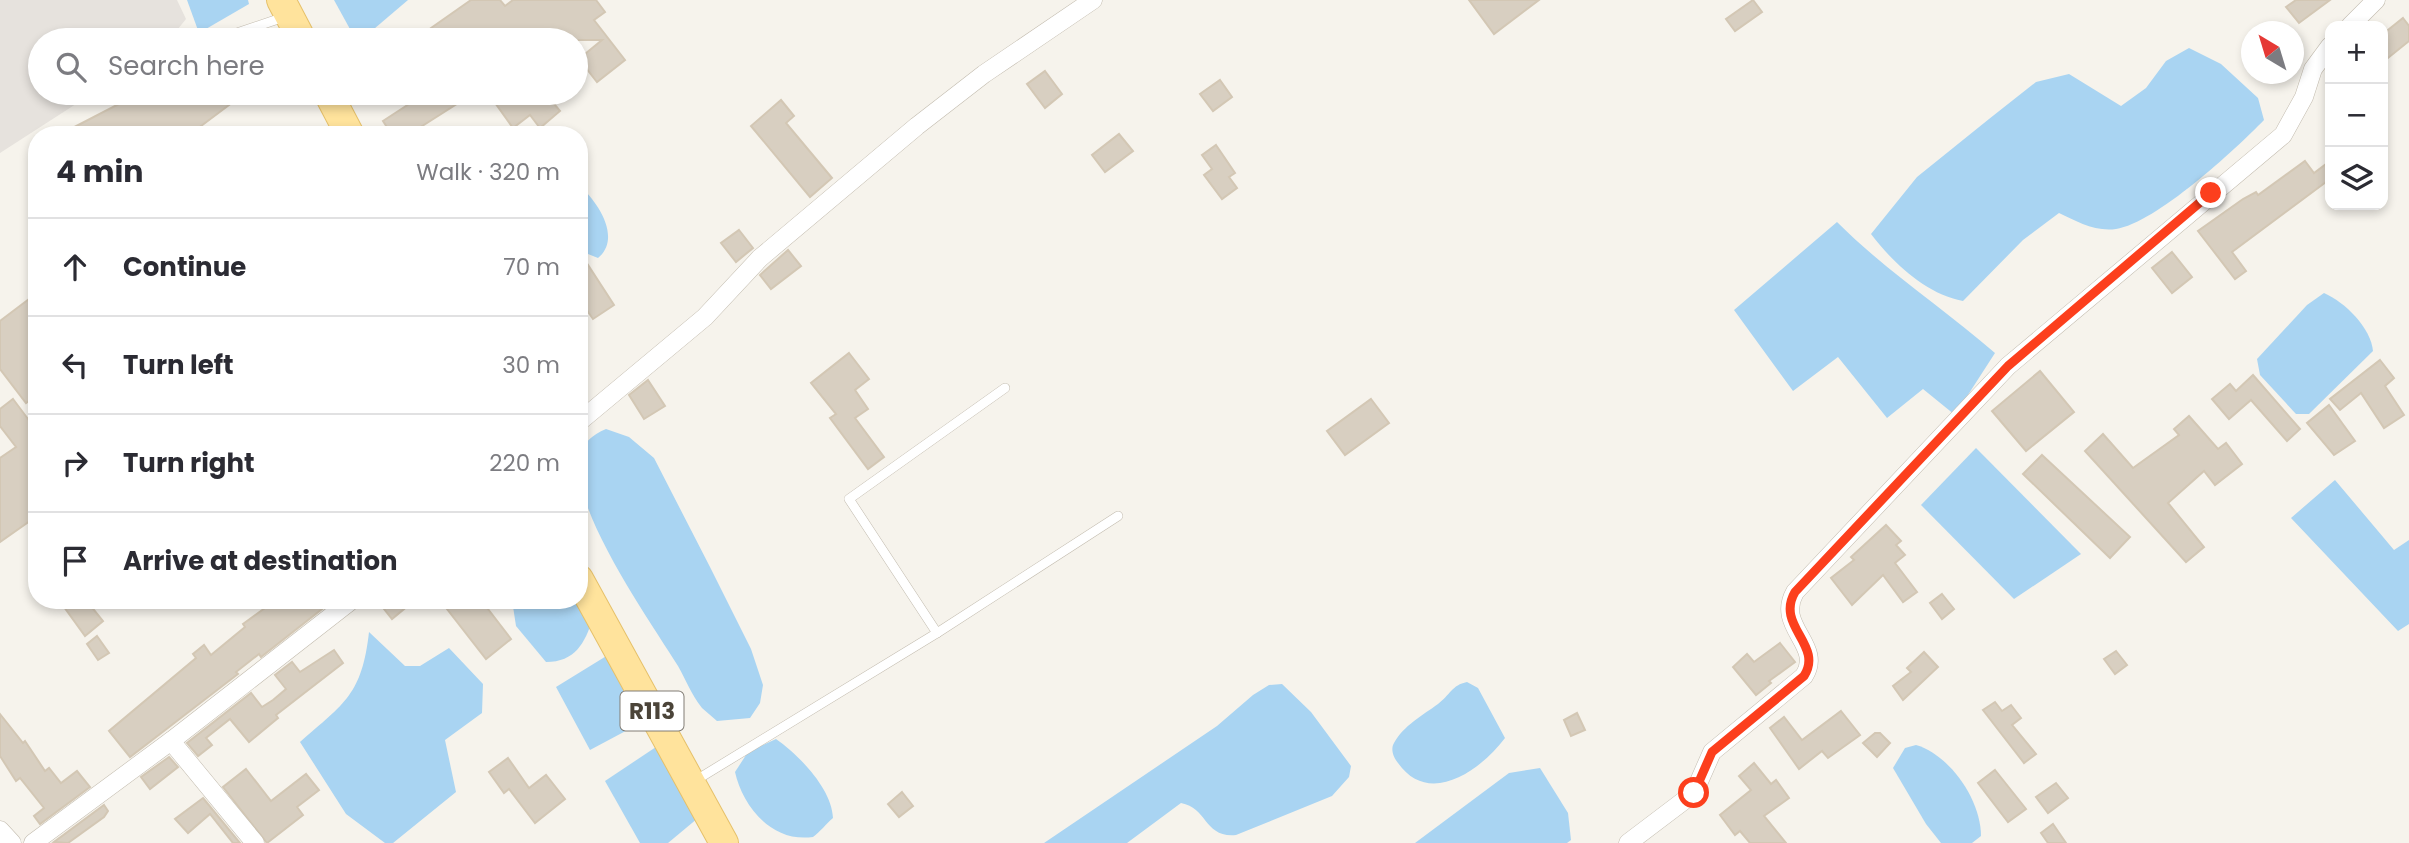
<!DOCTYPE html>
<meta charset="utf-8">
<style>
body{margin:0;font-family:Poppins,sans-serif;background:#f7f7f7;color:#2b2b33}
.controls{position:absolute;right:21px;top:21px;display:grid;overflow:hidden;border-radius:14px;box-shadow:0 4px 10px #0003}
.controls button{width:63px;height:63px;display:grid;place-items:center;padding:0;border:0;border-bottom:2px solid #e1e1e2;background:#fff;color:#2b2b33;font:35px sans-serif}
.compass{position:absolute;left:2241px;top:21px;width:63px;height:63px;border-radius:50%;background:#fff;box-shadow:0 4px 10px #0003;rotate:322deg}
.stop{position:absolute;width:21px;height:21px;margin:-16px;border:5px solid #fc3f1d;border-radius:50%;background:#fff}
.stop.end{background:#fc3f1d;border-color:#fff;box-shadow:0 2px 7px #0008}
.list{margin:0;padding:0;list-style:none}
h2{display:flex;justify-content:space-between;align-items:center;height:91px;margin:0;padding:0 28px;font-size:30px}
h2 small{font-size:23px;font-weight:400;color:#7c7c81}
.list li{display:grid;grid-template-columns:46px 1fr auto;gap:21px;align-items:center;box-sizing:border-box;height:98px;padding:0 28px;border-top:2px solid #e1e1e2}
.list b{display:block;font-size:26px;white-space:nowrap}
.list em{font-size:23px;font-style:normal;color:#7c7c81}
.icon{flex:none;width:38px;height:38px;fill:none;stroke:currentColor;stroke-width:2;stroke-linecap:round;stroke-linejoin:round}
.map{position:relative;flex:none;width:2409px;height:843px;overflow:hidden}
.search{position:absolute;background:#fff;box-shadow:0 4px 10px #0003;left:28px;top:28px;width:560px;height:77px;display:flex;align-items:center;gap:18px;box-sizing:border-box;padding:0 24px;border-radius:38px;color:#7c7c81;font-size:26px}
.panel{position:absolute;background:#fff;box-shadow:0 4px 10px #0003;left:28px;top:126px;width:560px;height:483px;border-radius:28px}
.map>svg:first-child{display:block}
.industrial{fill:#e6e2dd}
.water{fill:#a9d4f2}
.building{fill:#d8cfc1;stroke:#d3c7b4;stroke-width:2}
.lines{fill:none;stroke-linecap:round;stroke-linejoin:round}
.lane-casing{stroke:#c2bbae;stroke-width:10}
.street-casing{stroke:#c2bbae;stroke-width:19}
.primary-casing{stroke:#e6c16a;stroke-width:30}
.lane{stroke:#fff;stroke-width:9}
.street{stroke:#fff;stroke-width:18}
.primary{stroke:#ffe39c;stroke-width:28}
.route{stroke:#fc3f1d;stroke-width:9}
.labels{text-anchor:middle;stroke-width:5;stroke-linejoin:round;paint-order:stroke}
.shield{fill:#fff;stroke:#817c74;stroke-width:2}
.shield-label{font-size:23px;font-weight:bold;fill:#4b4439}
</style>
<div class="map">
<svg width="2409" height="843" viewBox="0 0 2409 843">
<rect width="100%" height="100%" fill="#f6f3ec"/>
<path class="industrial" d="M0 0H177L186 19 169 40H40V93H93L0 153Z"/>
<g class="water">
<path d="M187 0H248L249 4 199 33Z"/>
<path d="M334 0H408L361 40H356Z"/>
<path d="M2189 48 2221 64 2258 98 2264 120C2235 150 2156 223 2116 229 2095 232 2076 221 2059 213L2023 240 1963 301C1926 294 1893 263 1871 234L1917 177 1989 119 2036 82 2069 74 2121 106 2146 88 2166 61Z"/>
<path d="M579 185C598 202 622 238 598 258L588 254 579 256Z"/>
<path d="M1837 222C1886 271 1943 308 1995 353L1955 415 1923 389 1887 418 1838 357 1793 391 1734 310Z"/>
<path d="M2324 293C2345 302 2371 328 2373 351L2309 414H2296L2260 375 2257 359 2307 305Z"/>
<path d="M606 429 629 437 654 458 710 567 751 649 763 685 760 703 750 718 717 721 702 708C691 694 686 680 678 666 650 621 572 511 579 459 582 443 592 435 606 429Z"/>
<path d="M1976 448 2081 554 2014 599 1921 505Z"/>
<path d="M2335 480 2394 550 2409 540V624L2398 631 2291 518Z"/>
<path d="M512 600H579L593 618C585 643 575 662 546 662L516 626Z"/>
<path d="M369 632 405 666H420L449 648 483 684 482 713 445 740 456 792 393 843H385L346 814 300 742C345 703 362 694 369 632Z"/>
<path d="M608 655 650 718 590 750 556 687Z"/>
<path d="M1467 682 1478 688 1505 738C1480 771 1429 807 1398 763 1394 758 1390 750 1394 743 1403 726 1423 715 1438 704 1450 695 1452 685 1467 682Z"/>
<path d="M1282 684 1311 712 1351 766 1349 777 1332 796 1236 835C1204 838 1208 808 1181 803L1127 843H1044L1217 726 1253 695 1269 685Z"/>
<path d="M776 739C799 755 832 789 833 818 826 824 820 832 813 837 770 843 742 804 735 772L748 752Z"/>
<path d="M659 745 698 818 668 843H640L605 781Z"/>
<path d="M1916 745C1950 755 1981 800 1981 836L1972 843H1941L1926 824 1893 768 1905 748Z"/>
<path d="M1540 768 1568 813 1571 840 1567 843H1415L1509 773Z"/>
</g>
<g class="building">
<path d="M471 0H500L505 6 513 0H596L605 12 594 20 625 60 597 82 579 59 602 40H414Z"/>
<path d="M1469 0H1539L1494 34Z"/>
<path d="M1753 0 1762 12 1735 31 1726 19Z"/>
<path d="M2296 0H2330L2299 23 2286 7Z"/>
<path d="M2403 18 2409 26V41L2383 62V34Z"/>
<path d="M1045 71 1062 94 1045 108 1027 84Z"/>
<path d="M1220 80 1232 97 1213 111 1200 94Z"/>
<path d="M140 93H245L189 135H59Z"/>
<path d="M426 93H474L408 135H392L383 121Z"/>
<path d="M488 93H545L560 111 540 128 530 115 513 128Z"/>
<path d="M781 100 794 116 786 123 832 178 810 197 751 126Z"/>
<path d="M1119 134 1133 151 1105 172 1092 155Z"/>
<path d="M1216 145 1235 173 1229 177 1237 188 1222 199 1204 175 1212 169 1202 155Z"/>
<path d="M2305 161 2314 173 2330 161V179L2232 252 2246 271 2235 279 2198 231 2243 199 2256 192 2258 195Z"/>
<path d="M739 230 753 248 736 262 721 243Z"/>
<path d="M788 250 801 266 771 289 760 275Z"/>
<path d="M579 251 614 305 593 319 579 299Z"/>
<path d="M2172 252 2192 277 2172 293 2152 268Z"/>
<path d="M37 293V395L26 403 0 369V321Z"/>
<path d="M849 353 869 379 855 390 868 409 855 418 884 457 868 469 830 418 836 414 811 383Z"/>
<path d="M2380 360 2394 378 2385 386 2404 415 2384 428 2361 393 2340 410 2330 399Z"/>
<path d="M2040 371 2074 412 2026 451 1992 411Z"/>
<path d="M2253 375 2300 429 2287 441 2251 400 2229 419 2212 399 2230 384 2236 391Z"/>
<path d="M648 380 665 406 644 419 629 395Z"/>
<path d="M13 399 37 431V516L0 542V458L16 447 0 426V409Z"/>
<path d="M1371 399 1389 423 1345 455 1327 431Z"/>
<path d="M2329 405 2355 441 2334 455 2307 423Z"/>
<path d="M2189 416 2218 449 2226 443 2242 464 2215 485 2204 471 2168 503 2204 547 2186 562 2085 451 2103 434 2133 468 2179 435 2174 429Z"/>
<path d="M2042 455 2130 537 2110 558 2023 474Z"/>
<path d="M1886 525 1901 541 1896 545 1905 555 1895 563 1917 592 1903 602 1883 575 1852 605 1831 578 1854 560 1851 557Z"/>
<path d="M1942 594 1954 609 1942 619 1930 603Z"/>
<path d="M59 600H86L103 621 85 636Z"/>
<path d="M276 600H315L322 609 261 657 259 654 236 672 238 674 130 757 109 731 196 658 193 654 204 645 211 655 245 627 243 624Z"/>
<path d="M377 600H415L392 619Z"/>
<path d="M440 600H481L511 639 486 659Z"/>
<path d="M97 636 109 653 98 660 87 644Z"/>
<path d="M1780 643 1795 662 1769 681 1771 683 1756 695 1733 667 1747 654 1754 662Z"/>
<path d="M334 650 343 663 276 715 278 718 249 742 230 719 206 738 212 745 198 756 187 743 251 693 262 707 273 700 286 689 275 675 292 662 300 672Z"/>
<path d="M2116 651 2127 665 2115 674 2104 659Z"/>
<path d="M1924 652 1938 667 1903 700 1893 686 1911 672 1907 668Z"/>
<path d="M1995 702 2002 711 2011 705 2021 718 2012 725 2036 754 2024 763 1983 710Z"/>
<path d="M1841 711 1860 735 1828 758 1822 751 1799 769 1770 728 1784 717 1802 740Z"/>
<path d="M1577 713 1585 730 1571 736 1564 720Z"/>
<path d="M0 714 23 743 25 741 45 771 49 768 61 783 77 771 90 787 40 824 34 816 44 808 20 778 16 781 0 756Z"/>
<path d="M1875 733H1880L1890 743 1877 757 1863 743Z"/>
<path d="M169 757 178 767 150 789 141 777Z"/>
<path d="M508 758 529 788 546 775 565 799 535 823 509 789 504 793 489 772Z"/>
<path d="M1754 763 1771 784 1776 780 1789 798 1764 816 1786 843H1750L1740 831 1735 835 1720 815 1751 790 1739 776Z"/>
<path d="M246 769 271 801 306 774 319 790 297 807 303 815 267 843 223 787Z"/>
<path d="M1995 770 2026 809 2008 822 1978 783Z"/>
<path d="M2056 783 2068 798 2048 813 2036 797Z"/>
<path d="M902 792 913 806 899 817 888 804Z"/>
<path d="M203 798 240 843H233L210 814 188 833 175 819Z"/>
<path d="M104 805 108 811 104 817 68 843 54 842Z"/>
<path d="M2053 824 2066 843H2048L2041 833Z"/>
</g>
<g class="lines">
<g class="lane-casing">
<g id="lane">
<path d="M216 40 287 16"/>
<path d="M102 96 108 93"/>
<path d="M937 633 849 499 1005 388"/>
<path d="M693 782 937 633 1118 516"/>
</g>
</g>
<g class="street-casing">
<g id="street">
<path d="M2350 26 2376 0"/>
<path d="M579 422 705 317 760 258 917 126 984 74 1093 0"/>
<path d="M171 741 255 843"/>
<path d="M0 830 12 843"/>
<path d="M33 843 171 741 352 600"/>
<path d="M1628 843 1694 793 1712 752 1804 676C1824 645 1775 627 1795 592L2008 366 2283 135 2304 97 2313 69 2330 46"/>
</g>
</g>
<g class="primary-casing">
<g id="primary">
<path d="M281 0 302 40"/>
<path d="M328 93 350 135"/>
<path d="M579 579 724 843"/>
</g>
</g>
<use href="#lane" class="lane"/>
<use href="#street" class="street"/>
<use href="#primary" class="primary"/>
</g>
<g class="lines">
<path class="route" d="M1694 793 1712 752 1804 676C1824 645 1775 626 1795 592L2008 366 2211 193"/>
</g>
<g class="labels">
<rect class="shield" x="620.5" y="691.5" width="63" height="39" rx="5"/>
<g class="shield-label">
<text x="652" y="719">R113</text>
</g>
</g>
</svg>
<div class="controls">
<button>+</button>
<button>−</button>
<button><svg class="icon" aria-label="layers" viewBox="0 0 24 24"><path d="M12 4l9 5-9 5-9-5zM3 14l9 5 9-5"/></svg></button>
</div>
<svg class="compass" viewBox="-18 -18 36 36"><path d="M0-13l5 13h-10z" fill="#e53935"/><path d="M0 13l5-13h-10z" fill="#7c7c81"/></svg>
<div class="stop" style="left:1694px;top:793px"></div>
<div class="stop end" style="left:2211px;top:193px"></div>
<div class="search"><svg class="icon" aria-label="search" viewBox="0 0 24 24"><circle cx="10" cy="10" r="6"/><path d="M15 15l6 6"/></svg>Search here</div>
<section class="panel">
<h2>4 min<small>Walk · 320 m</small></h2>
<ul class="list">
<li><svg class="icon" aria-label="ahead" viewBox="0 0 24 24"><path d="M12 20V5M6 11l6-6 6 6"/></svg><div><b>Continue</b></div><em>70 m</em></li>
<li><svg class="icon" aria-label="left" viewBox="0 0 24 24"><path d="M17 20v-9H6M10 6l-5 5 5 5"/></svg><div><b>Turn left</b></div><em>30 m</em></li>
<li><svg class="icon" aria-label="right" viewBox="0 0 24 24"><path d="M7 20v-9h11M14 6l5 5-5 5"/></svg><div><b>Turn right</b></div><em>220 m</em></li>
<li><svg class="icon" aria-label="arrive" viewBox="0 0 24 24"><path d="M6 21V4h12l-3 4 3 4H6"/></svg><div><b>Arrive at destination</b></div></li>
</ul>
</section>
</div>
